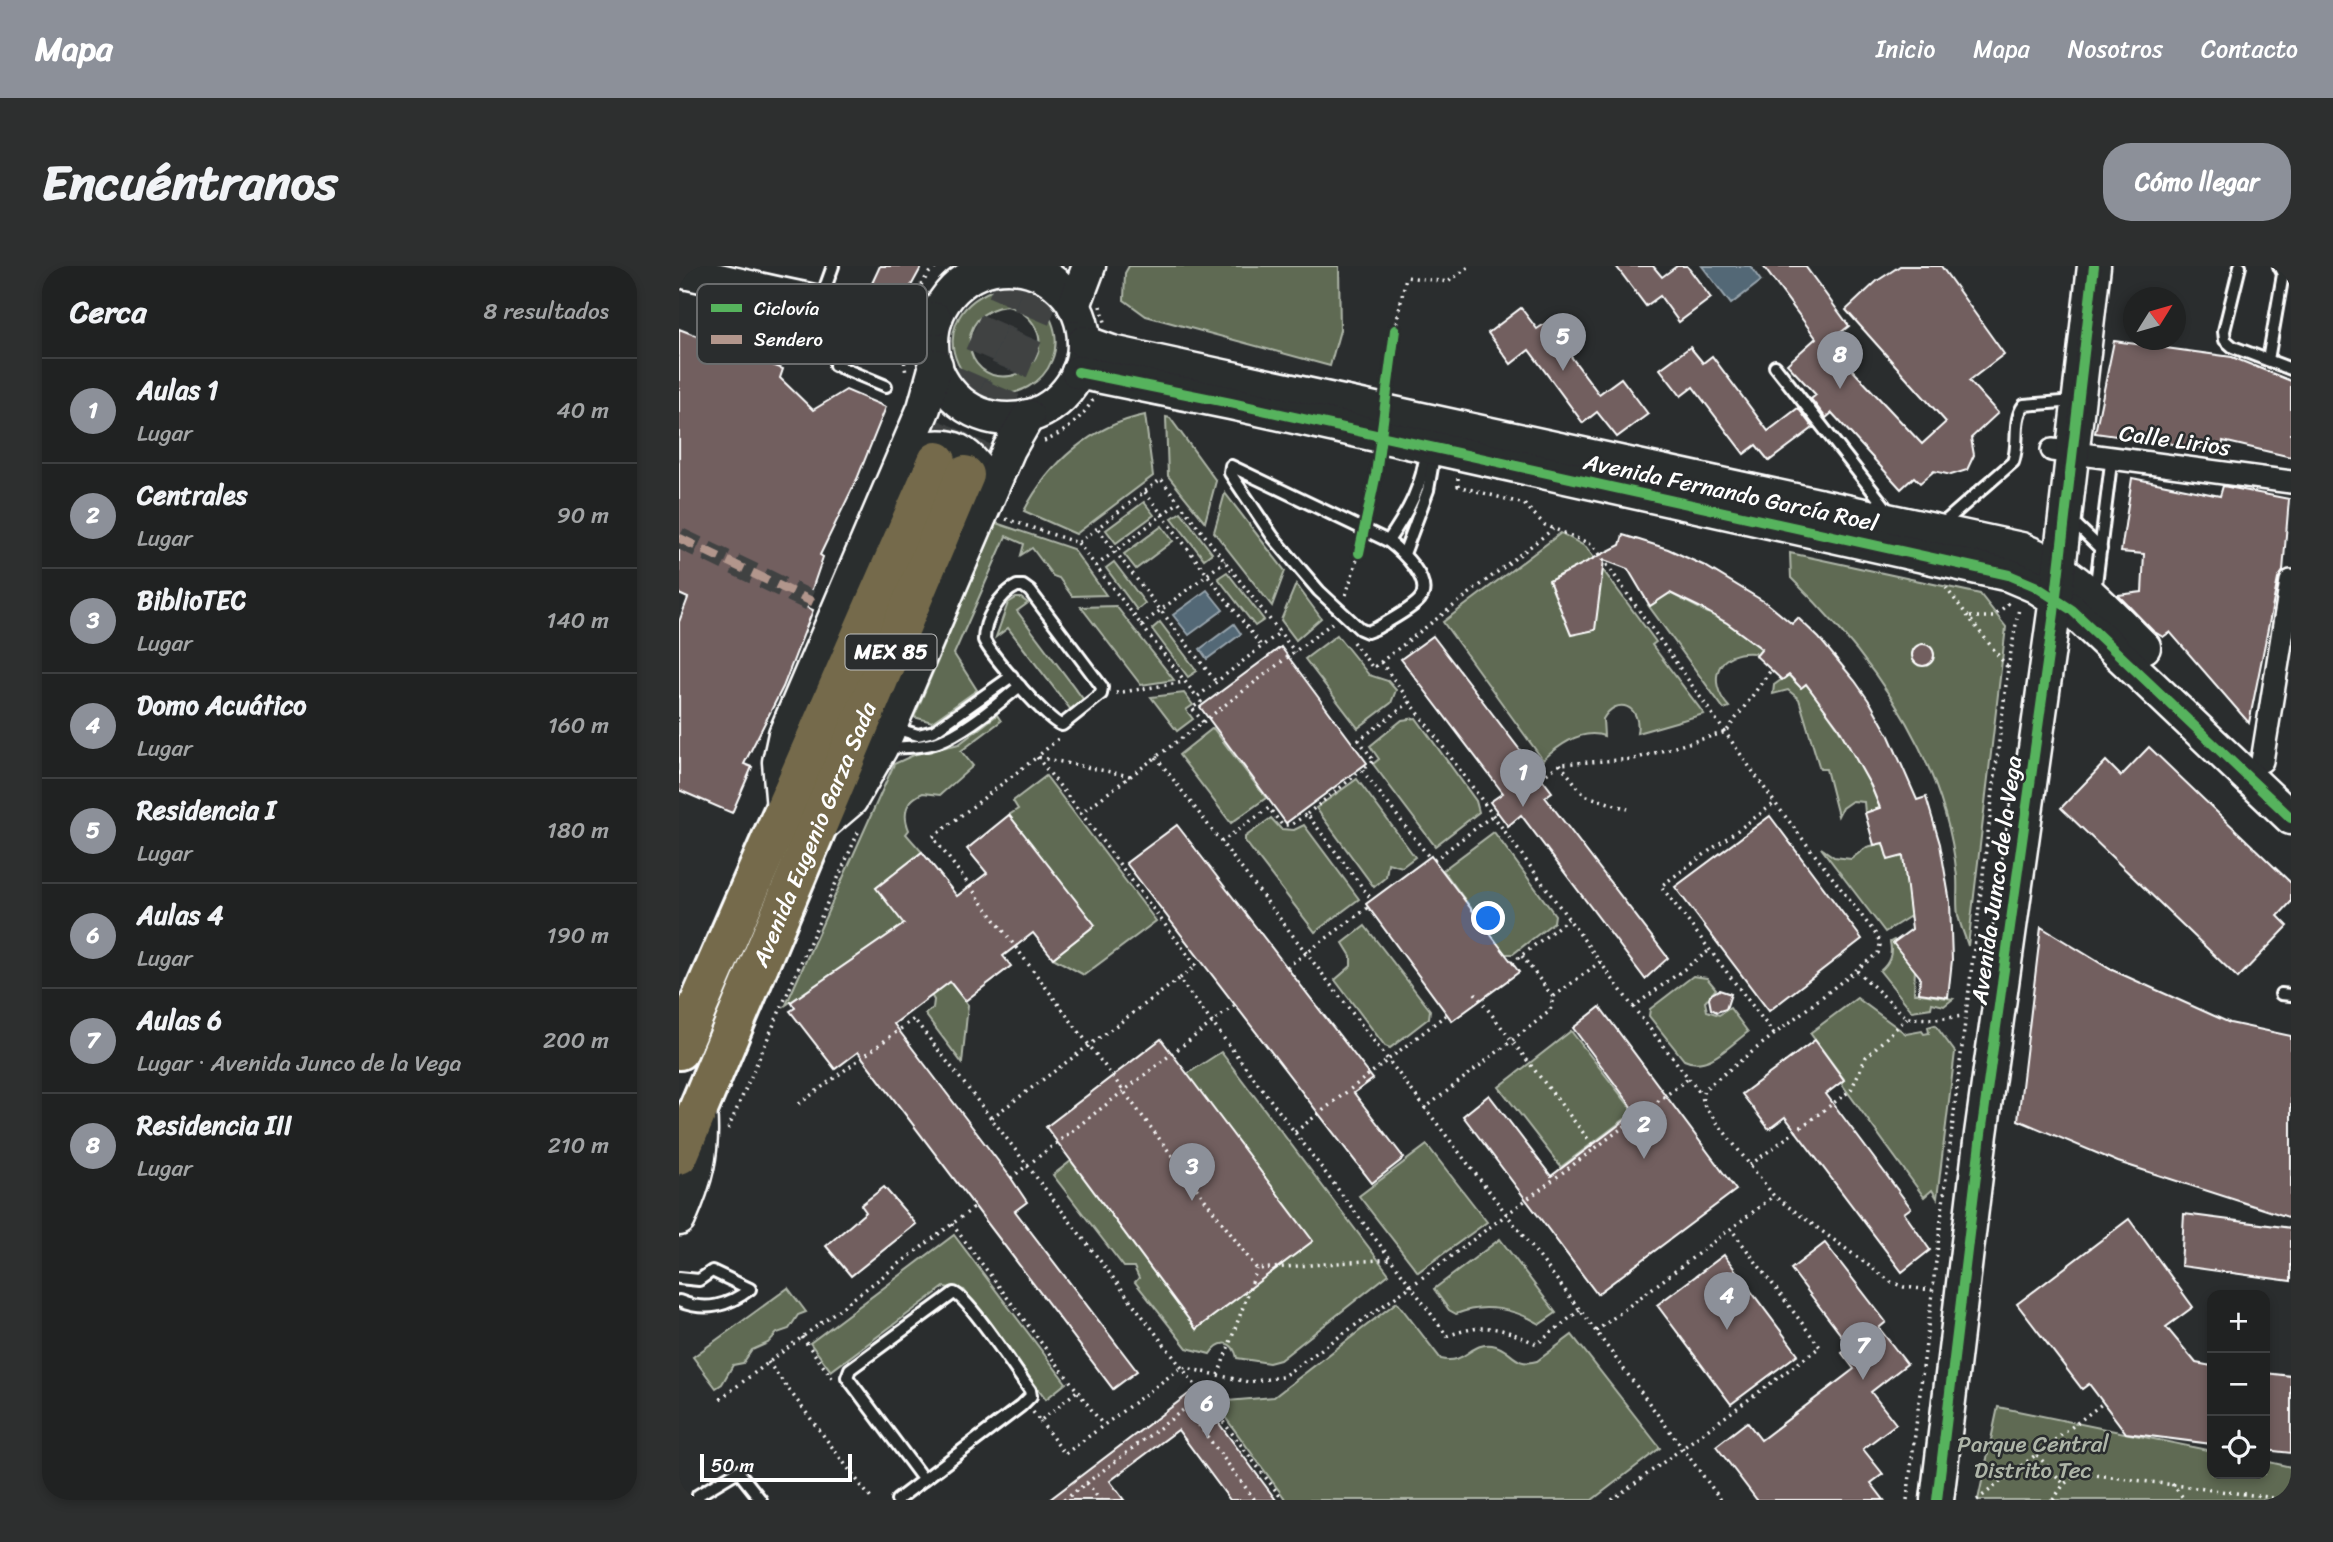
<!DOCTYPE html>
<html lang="es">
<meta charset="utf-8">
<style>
body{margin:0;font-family:Sriracha,sans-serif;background:#2d2f2f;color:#f1f3f6}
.controls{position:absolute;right:21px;bottom:21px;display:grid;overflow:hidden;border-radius:14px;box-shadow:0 4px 10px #0003}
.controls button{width:63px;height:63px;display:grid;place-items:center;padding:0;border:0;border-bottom:2px solid #3d3f40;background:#202222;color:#f1f3f6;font:35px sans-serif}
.compass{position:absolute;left:1444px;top:21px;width:63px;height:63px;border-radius:50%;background:#202222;box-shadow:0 4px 10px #0003;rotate:53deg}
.scale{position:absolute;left:21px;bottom:18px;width:152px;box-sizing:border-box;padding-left:7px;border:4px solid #fff;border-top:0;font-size:19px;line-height:24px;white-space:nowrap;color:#fff;-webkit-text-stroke:5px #2a2d2e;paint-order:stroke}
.you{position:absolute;left:810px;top:653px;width:24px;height:24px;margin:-18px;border:5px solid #fff;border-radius:50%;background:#1a73e8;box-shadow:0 0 0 10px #1a73e833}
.badge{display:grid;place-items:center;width:46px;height:46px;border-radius:50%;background:#8c9099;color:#fff;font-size:23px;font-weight:700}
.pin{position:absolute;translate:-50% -58px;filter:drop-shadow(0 2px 4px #0008)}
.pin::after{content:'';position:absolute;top:37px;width:24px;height:21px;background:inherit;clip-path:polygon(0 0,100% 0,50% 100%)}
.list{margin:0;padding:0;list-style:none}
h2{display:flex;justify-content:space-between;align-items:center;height:91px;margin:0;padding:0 28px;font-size:30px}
h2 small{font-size:23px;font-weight:400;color:#a2a4a5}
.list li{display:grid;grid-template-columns:46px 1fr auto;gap:21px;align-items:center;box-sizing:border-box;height:105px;padding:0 28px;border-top:2px solid #3d3f40}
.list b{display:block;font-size:26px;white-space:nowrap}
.list p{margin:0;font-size:23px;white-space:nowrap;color:#a2a4a5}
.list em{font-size:23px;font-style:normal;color:#a2a4a5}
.icon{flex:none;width:38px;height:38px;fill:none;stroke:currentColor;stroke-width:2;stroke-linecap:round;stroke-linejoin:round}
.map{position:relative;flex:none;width:1612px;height:1234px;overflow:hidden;border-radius:28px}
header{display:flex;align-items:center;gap:42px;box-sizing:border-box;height:98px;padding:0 35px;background:#8c9099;color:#fff}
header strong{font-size:33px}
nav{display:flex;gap:38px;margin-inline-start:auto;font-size:24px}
.intro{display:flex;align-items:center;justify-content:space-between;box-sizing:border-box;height:168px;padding:0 42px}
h1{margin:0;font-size:49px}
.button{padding:18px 32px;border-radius:28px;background:#8c9099;color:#fff;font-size:24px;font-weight:700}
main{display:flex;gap:42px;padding:0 42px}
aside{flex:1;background:#202222;border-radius:28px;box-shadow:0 4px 10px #0003}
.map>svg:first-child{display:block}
.green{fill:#5e6b52;stroke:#aeb5a8;stroke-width:2;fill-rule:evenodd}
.water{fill:#526876;stroke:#97a4ad;stroke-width:2}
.building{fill:#725f5f;stroke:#fff;stroke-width:2}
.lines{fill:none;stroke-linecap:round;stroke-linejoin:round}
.street-tunnel{stroke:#3f4243;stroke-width:21;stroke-dasharray:21 10;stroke-linecap:butt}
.highway-tunnel{stroke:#3f4243;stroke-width:38;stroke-dasharray:38 19;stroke-linecap:butt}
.lane-casing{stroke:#fff;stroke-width:16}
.street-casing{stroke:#fff;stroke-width:26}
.secondary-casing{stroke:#fff;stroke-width:37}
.highway-casing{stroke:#fff;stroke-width:44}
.path{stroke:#fff;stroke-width:3.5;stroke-dasharray:2 5;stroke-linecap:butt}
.lane{stroke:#2a2d2e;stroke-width:10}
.street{stroke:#2a2d2e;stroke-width:21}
.secondary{stroke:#2a2d2e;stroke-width:32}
.highway{stroke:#746b4b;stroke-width:38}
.quiet{stroke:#b2968c;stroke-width:9;stroke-dasharray:18 9;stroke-linecap:butt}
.cycleway-casing{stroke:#2a2d2e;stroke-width:15}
.cycleway{stroke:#56b35d;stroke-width:10}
.labels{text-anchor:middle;stroke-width:5;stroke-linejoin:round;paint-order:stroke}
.shield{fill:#2a2d2e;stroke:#bfc0c0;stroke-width:2}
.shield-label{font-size:21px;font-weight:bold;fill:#fff}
.street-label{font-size:23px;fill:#fff;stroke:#2a2d2e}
.park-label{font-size:23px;fill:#aeb5a8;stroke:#2a2d2e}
.key{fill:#2a2d2e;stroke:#6a6c6d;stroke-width:2}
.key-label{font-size:19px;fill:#fff}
</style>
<header>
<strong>Mapa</strong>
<nav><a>Inicio</a><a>Mapa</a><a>Nosotros</a><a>Contacto</a></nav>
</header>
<div class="intro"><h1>Encuéntranos</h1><a class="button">Cómo llegar</a></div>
<main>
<aside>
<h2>Cerca<small>8 resultados</small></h2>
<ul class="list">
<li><span class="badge">1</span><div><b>Aulas 1</b><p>Lugar</p></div><em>40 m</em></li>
<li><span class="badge">2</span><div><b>Centrales</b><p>Lugar</p></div><em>90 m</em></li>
<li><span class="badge">3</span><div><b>BiblioTEC</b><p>Lugar</p></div><em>140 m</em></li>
<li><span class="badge">4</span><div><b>Domo Acuático</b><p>Lugar</p></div><em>160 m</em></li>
<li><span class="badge">5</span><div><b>Residencia I</b><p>Lugar</p></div><em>180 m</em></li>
<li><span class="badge">6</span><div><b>Aulas 4</b><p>Lugar</p></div><em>190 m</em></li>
<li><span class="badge">7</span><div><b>Aulas 6</b><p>Lugar · Avenida Junco de la Vega</p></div><em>200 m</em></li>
<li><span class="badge">8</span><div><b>Residencia III</b><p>Lugar</p></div><em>210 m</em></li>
</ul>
</aside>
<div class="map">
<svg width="1612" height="1234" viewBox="0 0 1612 1234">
<rect width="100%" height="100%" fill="#2a2d2e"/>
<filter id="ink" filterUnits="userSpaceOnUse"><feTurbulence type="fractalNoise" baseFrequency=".0143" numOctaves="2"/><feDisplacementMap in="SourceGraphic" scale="14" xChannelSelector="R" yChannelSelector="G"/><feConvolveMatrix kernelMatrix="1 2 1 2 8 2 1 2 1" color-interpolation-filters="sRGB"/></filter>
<g filter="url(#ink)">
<g class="green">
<path d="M450 0H660L661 64 651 100 467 50 445 34 446 7Z"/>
<path d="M314 24C325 24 335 23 345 28 371 38 383 69 373 94 368 107 360 115 349 121 288 154 234 56 314 24ZM328 40C353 46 371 73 353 97 347 104 340 109 331 110 283 117 273 45 328 40Z"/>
<path d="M466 149 474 210 397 268 345 245C370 197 412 160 466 149Z"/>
<path d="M487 151 491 152 537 215 526 256 489 210Z"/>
<path d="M546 227 606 305 593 340 535 266Z"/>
<path d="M465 236 475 249 437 277 427 264Z"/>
<path d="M502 246 533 287 525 293 493 252Z"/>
<path d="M317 257 394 283 427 329 393 330 380 312 374 310 353 282 342 289 345 278 327 270 275 388 298 424 253 456 235 451Z"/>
<path d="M483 260 494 275 457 303 445 288Z"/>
<path d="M882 267 907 281 977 376 973 379 1025 448 958 467C963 440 938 429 924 453L925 470C903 462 880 479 864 494L764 356Z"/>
<path d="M1111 287 1301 328 1327 361 1289 680C1286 670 1281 659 1279 649 1277 637 1279 624 1278 611 1276 591 1272 568 1266 548 1240 456 1180 378 1112 312Z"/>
<path d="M435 296 466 337 458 344 427 302Z"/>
<path d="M548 306 585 354 576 360 539 312Z"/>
<path d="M617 318 642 352 617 374 602 354Z"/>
<path d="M991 327 1048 357 1083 383 1077 390 1076 387C1039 383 1026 414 1050 441L1045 443 969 339Z"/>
<path d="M337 332H342L349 337 338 345 404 433 392 444 329 362 317 371 329 337Z"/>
<path d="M437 340 495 414 462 419 402 341Z"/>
<path d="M481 356 518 405 509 411 473 363Z"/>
<path d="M658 369 690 409 709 415 717 424 712 437 679 462 626 393Z"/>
<path d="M1109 409 1122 422 1127 418C1157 456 1183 496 1201 542L1186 547 1185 536 1173 535 1163 542 1159 550 1147 503H1141L1120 433 1109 424 1094 428 1095 419Z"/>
<path d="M505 427 514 439 507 444 514 453 498 465 472 431Z"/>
<path d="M318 449 322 455 282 485 294 500 261 529 244 527C227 534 223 547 230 564L227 568 243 586 197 622 289 739 283 797 246 748 254 742 255 734 214 666 107 739 215 498 237 488 280 478Z"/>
<path d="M737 452 797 535 800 546 756 580 694 498 700 493 691 480 723 454Z"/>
<path d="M534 462 587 532 552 557 500 489Z"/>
<path d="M367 510 477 655 405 709 374 692 416 659 330 549 339 543 334 535Z"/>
<path d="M678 513 736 591 723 601 709 597 707 611 695 621 637 542Z"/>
<path d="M592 552 602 563 615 564 625 559 680 633 636 666 566 575V571Z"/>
<path d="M815 566 876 649 875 656 834 688H826L764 604Z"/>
<path d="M1204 577 1209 593 1224 590 1233 649 1206 666 1142 582 1155 591 1172 593 1188 581Z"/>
<path d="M686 660 751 744 750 752 711 782 706 780 656 714 672 700V690L664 677Z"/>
<path d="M1215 674 1236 702 1235 727 1274 733 1265 740 1253 737 1252 742 1233 745 1201 705C1211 697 1214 688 1211 676Z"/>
<path d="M1014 710 1028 712 1037 723 1026 736 1028 745 1040 749 1051 742 1069 766C1050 780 1029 805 1005 794L970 750 971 743Z"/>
<path d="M1178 732 1227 768 1243 765 1245 768 1250 767 1249 761 1256 759 1276 786 1258 932 1253 924 1245 931 1162 817 1165 813 1131 767Z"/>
<path d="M892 765 955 846 882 901 820 821Z"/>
<path d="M542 786 710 1008 601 1094 590 1097 558 1092C554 1074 541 1073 531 1088L508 1082 456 1016 460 1012 455 1001H445L374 909 392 895 517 1063 508 808Z"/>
<path d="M748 879 808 956 739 1006 680 930Z"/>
<path d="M275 969 387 1117 367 1133 285 1024 265 1021 152 1105 131 1077Z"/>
<path d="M821 973 877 1047 861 1058C836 1043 805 1036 777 1048L770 1044 755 1023Z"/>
<path d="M109 1022 127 1046 119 1049 110 1063 98 1067 89 1077 73 1084 64 1097 54 1099 43 1118 37 1122 14 1091Z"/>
<path d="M718 1036 762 1093C787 1099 791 1076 813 1079 833 1082 834 1102 858 1095L893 1069 981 1182 913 1234H607L535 1136 595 1131Z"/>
<path d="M1319 1141 1533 1185V1208H1586V1195L1612 1201V1234H1299Z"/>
</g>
<g class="water">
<path d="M1023 0H1071L1082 15 1052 38Z"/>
<path d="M528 324 544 344 510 369 494 349Z"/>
<path d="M555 358 562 368 528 393 521 383Z"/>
</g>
<g class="building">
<path d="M201 0H243L226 31 189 26Z"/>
<path d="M937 0H974L983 11 998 0H1008L1032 32 1000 56 981 30 967 40Z"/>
<path d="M1084 0H1126L1170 60 1148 77 1243 178 1267 156 1167 44 1198 15 1221 0H1262L1325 88 1290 115 1319 147 1292 172 1295 189 1288 204 1272 209 1255 205 1241 217 1235 211 1222 223 1153 147 1147 152 1132 133 1137 129 1108 98 1137 72Z"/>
<path d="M842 42 858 63 867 57 920 128 942 112 969 148 938 171 918 146 904 157 850 84 832 98 809 67Z"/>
<path d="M0 63 104 103 101 112 134 144 167 124 207 141 178 213 141 289 144 291 127 341 134 344 104 421 65 498 73 501 53 547 0 524V356L9 332 0 328Z"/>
<path d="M1435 75 1553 91 1612 115V191L1544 175 1543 185 1416 167Z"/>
<path d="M1011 81 1024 97 1033 90 1089 165 1119 142 1134 162 1090 195 1077 179 1065 188 1014 121 1002 130 981 103Z"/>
<path d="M1453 212 1541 230 1544 220 1610 233 1604 305 1599 313 1570 457 1491 366 1484 371 1474 365 1439 329 1463 326 1465 288 1442 286Z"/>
<path d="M944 269 989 283 1026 300 1089 338 1113 358 1119 352 1140 372 1176 415 1192 438 1210 470 1238 534 1247 531 1261 578 1271 636 1273 694 1269 731 1240 727 1241 711 1214 677 1233 663 1224 590 1209 594 1204 577 1195 579 1186 547 1201 542 1192 520 1159 461 1127 418 1122 422 1110 409 1103 414 1077 390 1083 383 1048 357 1020 341 991 327 971 340 949 303 925 294 916 364 892 369 870 315 941 279Z"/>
<path d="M754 370 873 526 866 531 989 692 966 713 842 549 829 560 811 536 824 527 722 393Z"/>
<circle cx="1244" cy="389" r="11"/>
<path d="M602 381 688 497 607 557 521 441Z"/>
<path d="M1470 481 1612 617V636L1599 650 1609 660 1559 712 1382 542 1427 495 1442 510Z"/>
<path d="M330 549 416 659 374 692 354 667 324 690 332 700 286 735 271 716 215 758 332 912 348 936 336 945 458 1105 434 1123 179 786 156 803 111 745 116 742 112 736 225 658 197 622 243 586 278 630 308 607 288 583Z"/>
<path d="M1091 550 1183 673 1090 745 996 621Z"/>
<path d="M498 559 694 813 675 827 725 892 693 917 447 597Z"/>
<path d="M752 590 840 706 773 755 687 638Z"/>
<path d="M1362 661 1431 703 1551 757 1612 770V952L1439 896 1339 854Z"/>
<path d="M1040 724 1052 728 1047 743 1038 746 1032 743 1030 733 1031 729Z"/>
<path d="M921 741 1057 924 918 1028 784 850 810 829 872 910 957 846 894 762Z"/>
<path d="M482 773 634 975 517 1063 367 861Z"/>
<path d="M1136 774 1165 814 1147 828 1232 942 1225 947 1251 984 1223 1006 1106 851 1090 863 1063 828Z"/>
<path d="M205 921 237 958 172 1010 147 980 187 946 182 939Z"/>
<path d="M1505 948 1612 962V1015L1502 1000Z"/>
<path d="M1450 953 1514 1041 1487 1061 1517 1097 1533 1100V1178L1447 1167 1410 1118 1403 1123 1338 1038Z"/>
<path d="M1146 977 1207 1056 1200 1062 1228 1098 1192 1126 1217 1158 1184 1183 1204 1208 1192 1217 1205 1234H1078L1037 1180 1068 1156 1082 1174 1175 1103 1163 1087 1171 1081 1112 1003Z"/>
<path d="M1045 989 1119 1088 1052 1138 978 1039Z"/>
<path d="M1586 1107 1612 1110V1187L1586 1184Z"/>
<path d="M515 1124 597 1234H551L499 1164 431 1215 445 1234H370Z"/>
</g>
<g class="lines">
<path class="street-tunnel" d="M0 272 134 336"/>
<g class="highway-tunnel">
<path d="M258 195 344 0"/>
<path d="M286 209 374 0"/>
</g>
<g class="lane-casing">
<g id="lane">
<path d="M1561 0 1545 65 1546 74 1554 81 1612 103"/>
<path d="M142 33 154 0"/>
<path d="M162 59 156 99 207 120"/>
<path d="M1589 94 1604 8 1600 0"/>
<path d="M1096 100 1211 247"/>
<path d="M552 200 709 275C722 285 755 315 741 333 733 343 708 356 696 363L688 366 681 363 640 325 594 271 551 207Z"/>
<path d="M1391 253 1422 283"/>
<path d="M1261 260 1334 196C1341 178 1333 154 1345 139L1396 135"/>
<path d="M709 275C729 246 744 219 747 184"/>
<path d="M725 288 749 224 756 184"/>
<path d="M338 320H344L351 325 423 421 422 428 383 459C370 457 312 389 305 374 305 354 320 328 338 320Z"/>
<path d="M1416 326 1433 189"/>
<path d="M215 462 239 469 255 465 333 410"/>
<path d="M205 482C223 481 242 482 259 476 287 466 318 438 341 420"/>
<path d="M1602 728 1612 729"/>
<path d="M0 1012 20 1014 33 1005 71 1023C49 1040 27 1046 0 1035"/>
<path d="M19 1234V1229L59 1205 82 1234"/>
<path d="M218 1234 342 1140 352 1130 351 1124C338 1107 291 1033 275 1027L171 1103 168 1111 244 1213"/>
</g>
</g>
<g class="street-casing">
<g id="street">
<path d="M1373 184 1612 216"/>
<path d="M1583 495 1612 315"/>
</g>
</g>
<g class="secondary-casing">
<g id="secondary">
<circle cx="329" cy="77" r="76"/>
<path d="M0 5C85 24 170 46 257 53"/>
<path d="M395 40 410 0"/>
<path d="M405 76 433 86 1342 283C1392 302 1427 344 1465 381"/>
<path d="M399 106 552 137 1330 309 1356 320 1393 344 1612 552"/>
<path d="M230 186C274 172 290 184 312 223"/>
<path d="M104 543 100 496 106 468 245 142 257 99"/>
<path d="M138 563 172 534 202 482 330 183 349 150"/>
<path d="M0 953C17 914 25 887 21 843"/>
<path d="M1258 1234 1302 868 1375 347 1415 0"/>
</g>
</g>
<g class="highway-casing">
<g id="highway">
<path d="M0 784 258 195"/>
<path id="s1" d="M0 889 286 209"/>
</g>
</g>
<g class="path">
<path d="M238 25 250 7 259 0"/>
<path d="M422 40 426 56"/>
<path d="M716 64 727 11 769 16 791 0"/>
<path d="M223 75 227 109"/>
<path d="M365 175C386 168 402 152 414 134"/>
<path d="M779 212V220L845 238 866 259 914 279 1096 537 1199 671 1201 679 1199 687 1027 822C1022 828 1023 833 1026 841L1095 930 1212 1016 1225 1021 1253 1024"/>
<path d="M466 226 583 381"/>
<path d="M327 253 399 277 482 213 616 386"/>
<path d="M419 263 537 416"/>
<path d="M399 277 518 431 600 367"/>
<path d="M417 300 500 236"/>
<path d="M667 329 680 287"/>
<path d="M1291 351H1314L1330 337"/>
<path d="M462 359 546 295"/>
<path d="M674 376 694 402 874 263"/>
<path d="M702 396 954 741 1022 828"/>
<path d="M1329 402 1340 342"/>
<path d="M437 427 506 416"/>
<path d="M731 436 680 474 695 495 683 504 750 591"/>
<path d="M524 456 653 357"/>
<path d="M379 473 358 491 402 547"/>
<path d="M477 491 901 1044 1042 1234"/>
<path d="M881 498 905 529 949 543"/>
<path d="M451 510 358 491 254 571 578 1003 713 993"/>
<path d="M862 512 881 498 955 493 1047 466 1092 404"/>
<path d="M628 548 683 504"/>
<path d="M542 576 590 542 603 559H612L628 548 693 634"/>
<path d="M755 594 818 546"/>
<path d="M843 690 874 731"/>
<path d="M833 697 889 653"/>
<path d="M608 701 690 641"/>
<path d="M1178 705 1228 752 1256 753 1285 750"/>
<path d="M500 713 312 852 604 1234"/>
<path d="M796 727 916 882"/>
<path d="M954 741 1031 684"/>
<path d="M1095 768 982 620 1096 537"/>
<path d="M120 838 235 753 312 852"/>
<path d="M745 843 871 745 874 731 921 696"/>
<path d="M49 863 181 562"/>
<path d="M616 866 768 748"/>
<path d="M1071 899 1172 824 1187 791 1228 752"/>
<path d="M332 912 556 739"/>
<path d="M273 958 424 1159"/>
<path d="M901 1044 858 1078C820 1061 808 1056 768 1070L732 1020 1010 812"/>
<path d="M917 1065 1095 930"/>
<path d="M123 1071 153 1112"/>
<path d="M89 1096 193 1234"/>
<path d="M539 1109 578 1003"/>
<path d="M41 1133 297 940"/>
<path d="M507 1142 576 1234"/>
<path d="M354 1146 361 1155 398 1125"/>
<path d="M361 1155 386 1188 503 1101 569 1116 603 1111 732 1020 500 713 517 700 402 547 524 456 513 442 522 436 518 431"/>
<path d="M1358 1189 1385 1218"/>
<path d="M408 1217 421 1234"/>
<path d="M1493 1218 1506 1234"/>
<path d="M385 1234 524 1129"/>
<path d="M933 1234 1141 1081 1052 963"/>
<path d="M1228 1234 1329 402 1267 322"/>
<path d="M1298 1234 1424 1137"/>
<path d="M1374 1234 1385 1218 1401 1207 1612 1234"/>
</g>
<use href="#lane" class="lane"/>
<use href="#street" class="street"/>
<use href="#secondary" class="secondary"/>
<use href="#highway" class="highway"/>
<path class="quiet" d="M0 272 134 336"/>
<g class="cycleway-casing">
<g id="cycleway">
<path d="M399 106 552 137 1330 309 1356 320 1393 344 1612 552"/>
<path d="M680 287 697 208 716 64"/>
<path d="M1258 1234 1302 868 1375 347 1415 0"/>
</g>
</g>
<use href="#cycleway" class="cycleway"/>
</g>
</g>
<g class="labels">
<rect class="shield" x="166.5" y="368.5" width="91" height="35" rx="5"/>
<g class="shield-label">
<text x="212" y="393">MEX 85</text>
</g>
<g class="street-label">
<text transform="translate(1496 174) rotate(8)" y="8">Calle Lirios</text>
<text transform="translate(1052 226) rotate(12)" y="8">Avenida Fernando García Roel</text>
<text dy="8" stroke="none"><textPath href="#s1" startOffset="348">Avenida Eugenio Garza Sada</textPath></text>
<text transform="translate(1317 614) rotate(-82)" y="8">Avenida Junco de la Vega</text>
</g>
<g class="park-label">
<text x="1354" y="1186">Parque Central<tspan x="1354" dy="26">Distrito Tec</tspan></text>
</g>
</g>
<rect x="18" y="18" width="230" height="80" rx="10" class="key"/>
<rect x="32" y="38" width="31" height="8" fill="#56b35d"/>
<rect x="32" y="69" width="31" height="9" fill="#b2968c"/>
<g class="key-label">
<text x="75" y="49">Ciclovía</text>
<text x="75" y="80">Sendero</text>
</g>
</svg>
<div class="controls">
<button>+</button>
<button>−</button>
<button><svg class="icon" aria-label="locate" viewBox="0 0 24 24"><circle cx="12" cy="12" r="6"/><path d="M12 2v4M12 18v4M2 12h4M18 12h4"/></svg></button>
</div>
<svg class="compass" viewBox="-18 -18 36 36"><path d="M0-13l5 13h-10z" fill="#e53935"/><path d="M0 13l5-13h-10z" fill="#a2a4a5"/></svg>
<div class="scale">50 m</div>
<div class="you"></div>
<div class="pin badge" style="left:844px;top:541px">1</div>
<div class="pin badge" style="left:965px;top:893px">2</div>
<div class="pin badge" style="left:513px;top:935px">3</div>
<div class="pin badge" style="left:1048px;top:1064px">4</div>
<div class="pin badge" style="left:884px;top:105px">5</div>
<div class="pin badge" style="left:528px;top:1172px">6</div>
<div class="pin badge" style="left:1184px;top:1114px">7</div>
<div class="pin badge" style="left:1161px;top:123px">8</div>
</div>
</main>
